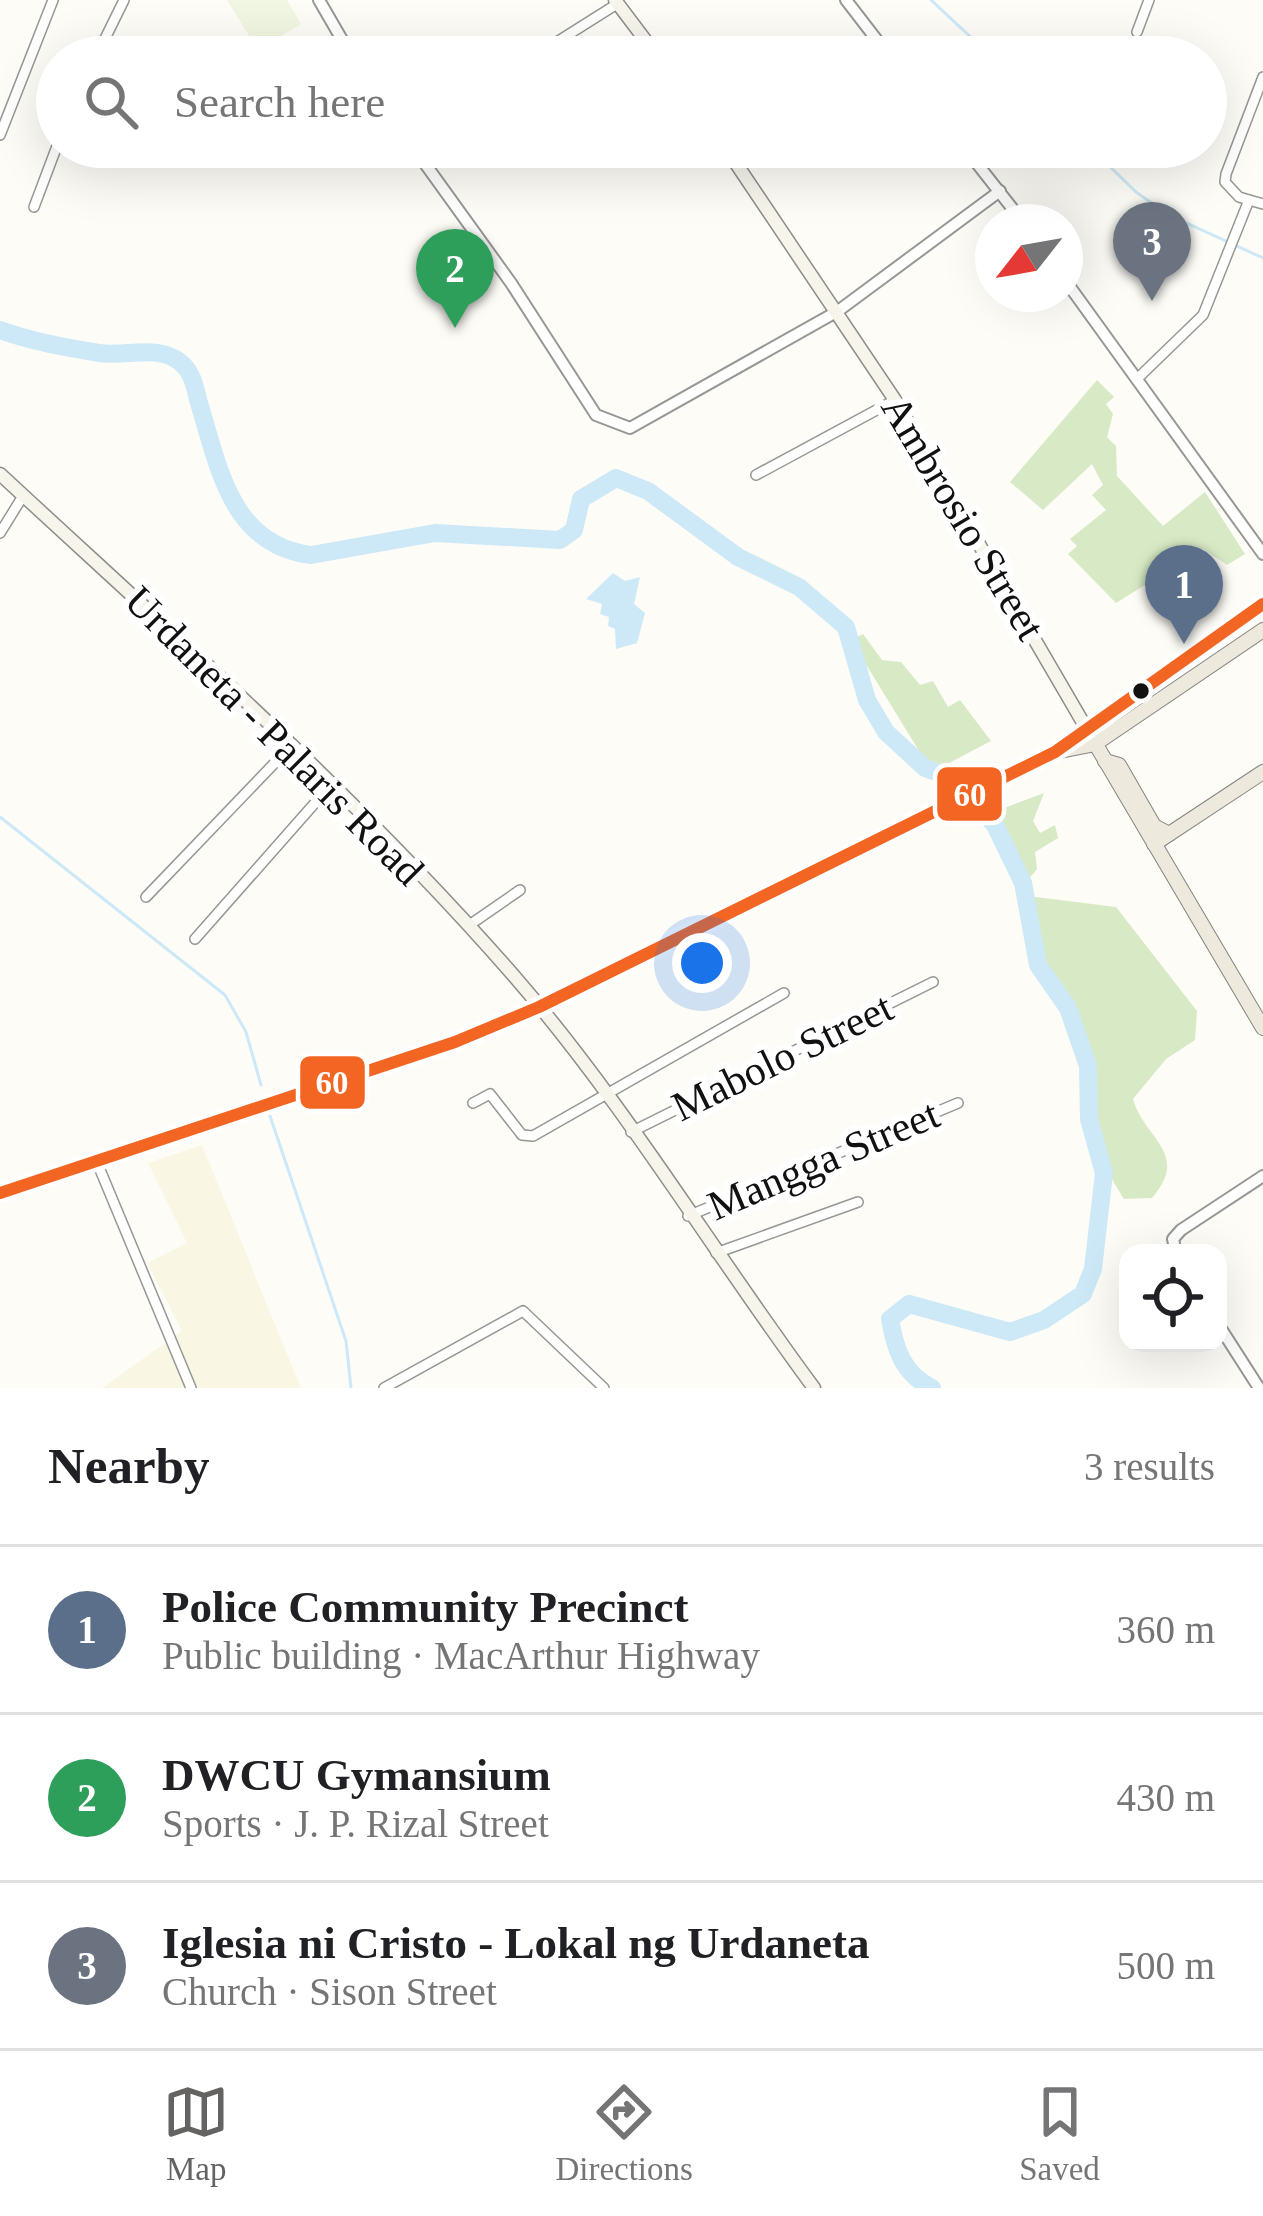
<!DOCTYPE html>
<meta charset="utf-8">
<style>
body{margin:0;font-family:"Times New Roman",serif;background:#f2f2f2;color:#202124}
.controls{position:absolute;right:36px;bottom:36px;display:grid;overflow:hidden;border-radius:24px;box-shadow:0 12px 48px #0002}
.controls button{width:108px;height:108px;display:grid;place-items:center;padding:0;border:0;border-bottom:3px solid #e0e0e0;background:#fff;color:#202124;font:60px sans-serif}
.compass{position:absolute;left:975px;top:204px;width:108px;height:108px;border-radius:50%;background:#fff;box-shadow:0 12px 48px #0002;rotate:239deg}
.you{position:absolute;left:702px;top:963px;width:42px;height:42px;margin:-30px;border:9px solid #fff;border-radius:50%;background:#1a73e8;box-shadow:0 0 0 18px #1a73e833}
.badge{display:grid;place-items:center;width:78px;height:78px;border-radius:50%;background:#646362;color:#fff;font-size:39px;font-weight:700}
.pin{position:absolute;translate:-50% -99px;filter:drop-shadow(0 3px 6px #0008)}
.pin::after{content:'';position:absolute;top:63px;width:42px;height:36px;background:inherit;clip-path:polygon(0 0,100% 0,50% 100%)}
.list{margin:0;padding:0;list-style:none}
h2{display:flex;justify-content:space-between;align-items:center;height:156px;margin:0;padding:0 48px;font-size:51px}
h2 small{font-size:39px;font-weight:400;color:#757577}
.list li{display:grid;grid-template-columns:78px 1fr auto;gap:36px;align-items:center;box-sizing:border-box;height:168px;padding:0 48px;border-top:3px solid #e0e0e0}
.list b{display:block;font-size:45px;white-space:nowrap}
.list p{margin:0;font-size:39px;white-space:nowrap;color:#757577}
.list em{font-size:39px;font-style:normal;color:#757577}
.icon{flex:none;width:66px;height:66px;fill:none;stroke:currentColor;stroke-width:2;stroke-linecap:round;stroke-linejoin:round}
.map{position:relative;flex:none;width:1263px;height:1388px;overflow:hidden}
.search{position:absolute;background:#fff;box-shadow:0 12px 48px #0002;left:36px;right:36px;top:36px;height:132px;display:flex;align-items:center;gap:30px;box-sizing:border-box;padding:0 42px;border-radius:66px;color:#757577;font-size:45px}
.sheet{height:660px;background:#fff}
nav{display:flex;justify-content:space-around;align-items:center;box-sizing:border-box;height:168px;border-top:3px solid #e0e0e0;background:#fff;font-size:33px;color:#757577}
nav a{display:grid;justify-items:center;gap:6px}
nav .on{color:#646362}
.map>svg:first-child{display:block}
.farmland{fill:#f9f7e4}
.forest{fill:#d8eac5}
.pitch{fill:#f0f6e1}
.water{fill:#cde8f7}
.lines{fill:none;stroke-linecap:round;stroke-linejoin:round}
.stream{stroke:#cde8f7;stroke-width:3}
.river{stroke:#cde8f7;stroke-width:18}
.minor-casing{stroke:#979795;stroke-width:12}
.tertiary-casing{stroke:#979795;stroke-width:14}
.secondary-casing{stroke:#8e8d8b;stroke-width:15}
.primary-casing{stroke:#858482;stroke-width:16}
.minor{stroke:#fffffe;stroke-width:9}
.tertiary{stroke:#fffffe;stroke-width:10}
.secondary{stroke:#f6f4eb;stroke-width:12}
.primary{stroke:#ede9dc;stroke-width:14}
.bus-1-casing{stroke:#fff;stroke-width:21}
.bus-1{stroke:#f26522;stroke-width:12}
.bus-dot{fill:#111;stroke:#fff;stroke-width:4.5}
.labels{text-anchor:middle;stroke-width:12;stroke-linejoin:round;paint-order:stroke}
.street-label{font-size:42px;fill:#111;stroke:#fff}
.line-badge{stroke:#fff;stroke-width:4.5}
.badge-label{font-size:33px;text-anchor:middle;font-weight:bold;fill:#fff}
</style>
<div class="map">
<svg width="1263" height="1388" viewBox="0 0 1263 1388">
<rect width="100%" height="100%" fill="#fdfcf7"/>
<path class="farmland" d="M202 1145 301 1388H102L182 1331 147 1263 187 1243 148 1163Z"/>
<g class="forest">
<path d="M1097 380 1114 397 1106 404 1113 414 1107 437 1116 446 1117 476 1163 526 1205 492 1245 554 1227 565 1203 549 1192 559 1216 582 1195 597 1201 607 1180 622 1145 585 1116 603 1068 554 1077 546 1070 539 1106 510 1092 495 1103 485 1092 464 1043 510 1010 482Z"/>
<path d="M863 634 882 660 901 662 920 685 933 681 948 707 960 700 991 741 932 772 851 640Z"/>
<path d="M1044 793 1033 821 1040 833 1055 825 1058 838 1035 852 1037 869 1027 881 991 813Z"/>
<path d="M1028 896 1116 907 1197 1011 1195 1040 1166 1059 1133 1099C1144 1139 1191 1153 1152 1198L1124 1199 1113 1181 1092 1109 1093 1075 1078 1028 1037 951Z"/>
</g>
<path class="pitch" d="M227 0H287L301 24 258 50Z"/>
<path class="water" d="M613 573 625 581 640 577 634 604 645 613 637 643 616 649 615 629 608 626 609 617 600 614 602 604 586 599Z"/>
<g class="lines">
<g class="stream">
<path d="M931 0 992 57"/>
<path d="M1090 147 1136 192 1169 215 1263 258"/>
<path d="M0 817 225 995 246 1032 261 1085"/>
<path d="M270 1116 346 1341 351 1388"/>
</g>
<path class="river" d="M0 330C33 342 64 347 99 353 126 357 157 344 180 362 193 372 195 388 199 403 219 468 231 545 311 555L435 533 560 540 574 530 581 499 616 478 648 491 738 557 799 587 846 627 867 700 886 732 925 768 953 778 995 825 1023 883 1038 965 1068 1008 1088 1066 1089 1119 1104 1173 1093 1269 1083 1294 1044 1320 1010 1332 909 1304 890 1319C895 1349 903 1374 932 1388"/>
<g class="minor-casing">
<g id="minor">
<path d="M1137 32 1149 0"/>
<path d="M96 57 124 0"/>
<path d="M533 57 617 4"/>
<path d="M0 135 53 0"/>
<path d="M1249 200 1239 197 1225 182 1226 174 1263 77"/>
<path d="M34 207 57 146"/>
<path d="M1139 377 1203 315 1249 200 1263 204"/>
<path d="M756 475 895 400"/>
<path d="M0 533 23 496"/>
<path d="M146 897 289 748"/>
<path d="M468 926 520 890"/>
<path d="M195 939 329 787"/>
<path d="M473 1103 490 1094 522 1135 533 1136 784 993"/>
<path d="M631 1132 933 982"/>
<path d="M96 1160 191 1388"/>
<path d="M688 1216 958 1103"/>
<path d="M716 1253 858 1202"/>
<path d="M384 1388 523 1311 604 1388"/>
</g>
</g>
<g class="tertiary-casing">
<g id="tertiary">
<path d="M319 0 352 57"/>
<path d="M846 0 890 57"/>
<path d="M413 147 511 283 596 415 630 428 838 311 1000 191"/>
<path d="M964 147 1023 222"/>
<path d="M1065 280 1263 554"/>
<path d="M1176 1253 1173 1239 1181 1230 1263 1176"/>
<path d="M1218 1324 1259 1388"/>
</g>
</g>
<g class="secondary-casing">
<g id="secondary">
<path d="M615 0 658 57"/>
<path d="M725 147 895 400 1085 726"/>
<path d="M0 474C175 636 357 796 514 976 625 1104 713 1252 814 1388"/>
</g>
</g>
<g class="primary-casing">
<g id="primary">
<path d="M1085 726 1263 1028"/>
<path d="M1060 751 1095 744 1263 630"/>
<path d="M1105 761 1119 765 1154 826 1169 834"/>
<path d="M1154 844 1263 772"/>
<path d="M0 1193 455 1042 539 1007 1055 752 1263 604"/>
</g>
</g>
<use href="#minor" class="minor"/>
<use href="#tertiary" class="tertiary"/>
<use href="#secondary" class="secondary"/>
<use href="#primary" class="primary"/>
<g class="bus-1-casing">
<path id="bus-1" d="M0 1193 455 1042 539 1007 1055 752 1263 604"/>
</g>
<use href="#bus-1" class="bus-1"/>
</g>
<circle class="bus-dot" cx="1141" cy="691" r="10"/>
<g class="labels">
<g class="street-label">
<text transform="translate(964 517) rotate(59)" y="15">Ambrosio Street</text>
<text transform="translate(275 735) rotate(45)" y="15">Urdaneta - Palaris Road</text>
<text transform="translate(782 1056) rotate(-26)" y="15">Mabolo Street</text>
<text transform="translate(823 1159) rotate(-23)" y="15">Mangga Street</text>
</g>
</g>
<g class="line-badge">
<rect x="935" y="765" width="69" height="58" rx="12" fill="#f26522"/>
<rect x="298" y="1054" width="69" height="57" rx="12" fill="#f26522"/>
</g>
<g class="badge-label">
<text x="970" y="806">60</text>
<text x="332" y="1094">60</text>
</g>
</svg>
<div class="controls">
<button><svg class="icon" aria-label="locate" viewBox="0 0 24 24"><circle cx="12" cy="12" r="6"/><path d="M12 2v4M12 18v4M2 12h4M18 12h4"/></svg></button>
</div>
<svg class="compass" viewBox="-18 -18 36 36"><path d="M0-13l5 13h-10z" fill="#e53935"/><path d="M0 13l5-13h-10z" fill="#757577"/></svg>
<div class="you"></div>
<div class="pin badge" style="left:1184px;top:644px;background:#5c6f8a">1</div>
<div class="pin badge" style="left:455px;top:328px;background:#2e9e5b">2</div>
<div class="pin badge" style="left:1152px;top:301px;background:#6b7280">3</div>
<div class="search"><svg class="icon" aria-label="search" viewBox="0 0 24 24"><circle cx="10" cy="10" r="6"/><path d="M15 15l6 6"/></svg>Search here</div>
</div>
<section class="sheet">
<h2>Nearby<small>3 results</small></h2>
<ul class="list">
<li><span class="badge" style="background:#5c6f8a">1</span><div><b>Police Community Precinct</b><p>Public building · MacArthur Highway</p></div><em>360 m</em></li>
<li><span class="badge" style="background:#2e9e5b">2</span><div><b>DWCU Gymansium</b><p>Sports · J. P. Rizal Street</p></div><em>430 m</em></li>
<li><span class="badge" style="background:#6b7280">3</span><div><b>Iglesia ni Cristo - Lokal ng Urdaneta</b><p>Church · Sison Street</p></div><em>500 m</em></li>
</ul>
</section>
<nav>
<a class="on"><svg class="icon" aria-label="map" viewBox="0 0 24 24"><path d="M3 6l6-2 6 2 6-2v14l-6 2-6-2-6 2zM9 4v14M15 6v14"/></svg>Map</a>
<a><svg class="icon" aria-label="directions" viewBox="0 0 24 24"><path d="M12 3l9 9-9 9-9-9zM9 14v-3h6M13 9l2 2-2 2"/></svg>Directions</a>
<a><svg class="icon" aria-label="saved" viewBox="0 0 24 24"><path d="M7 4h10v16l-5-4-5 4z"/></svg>Saved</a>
</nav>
